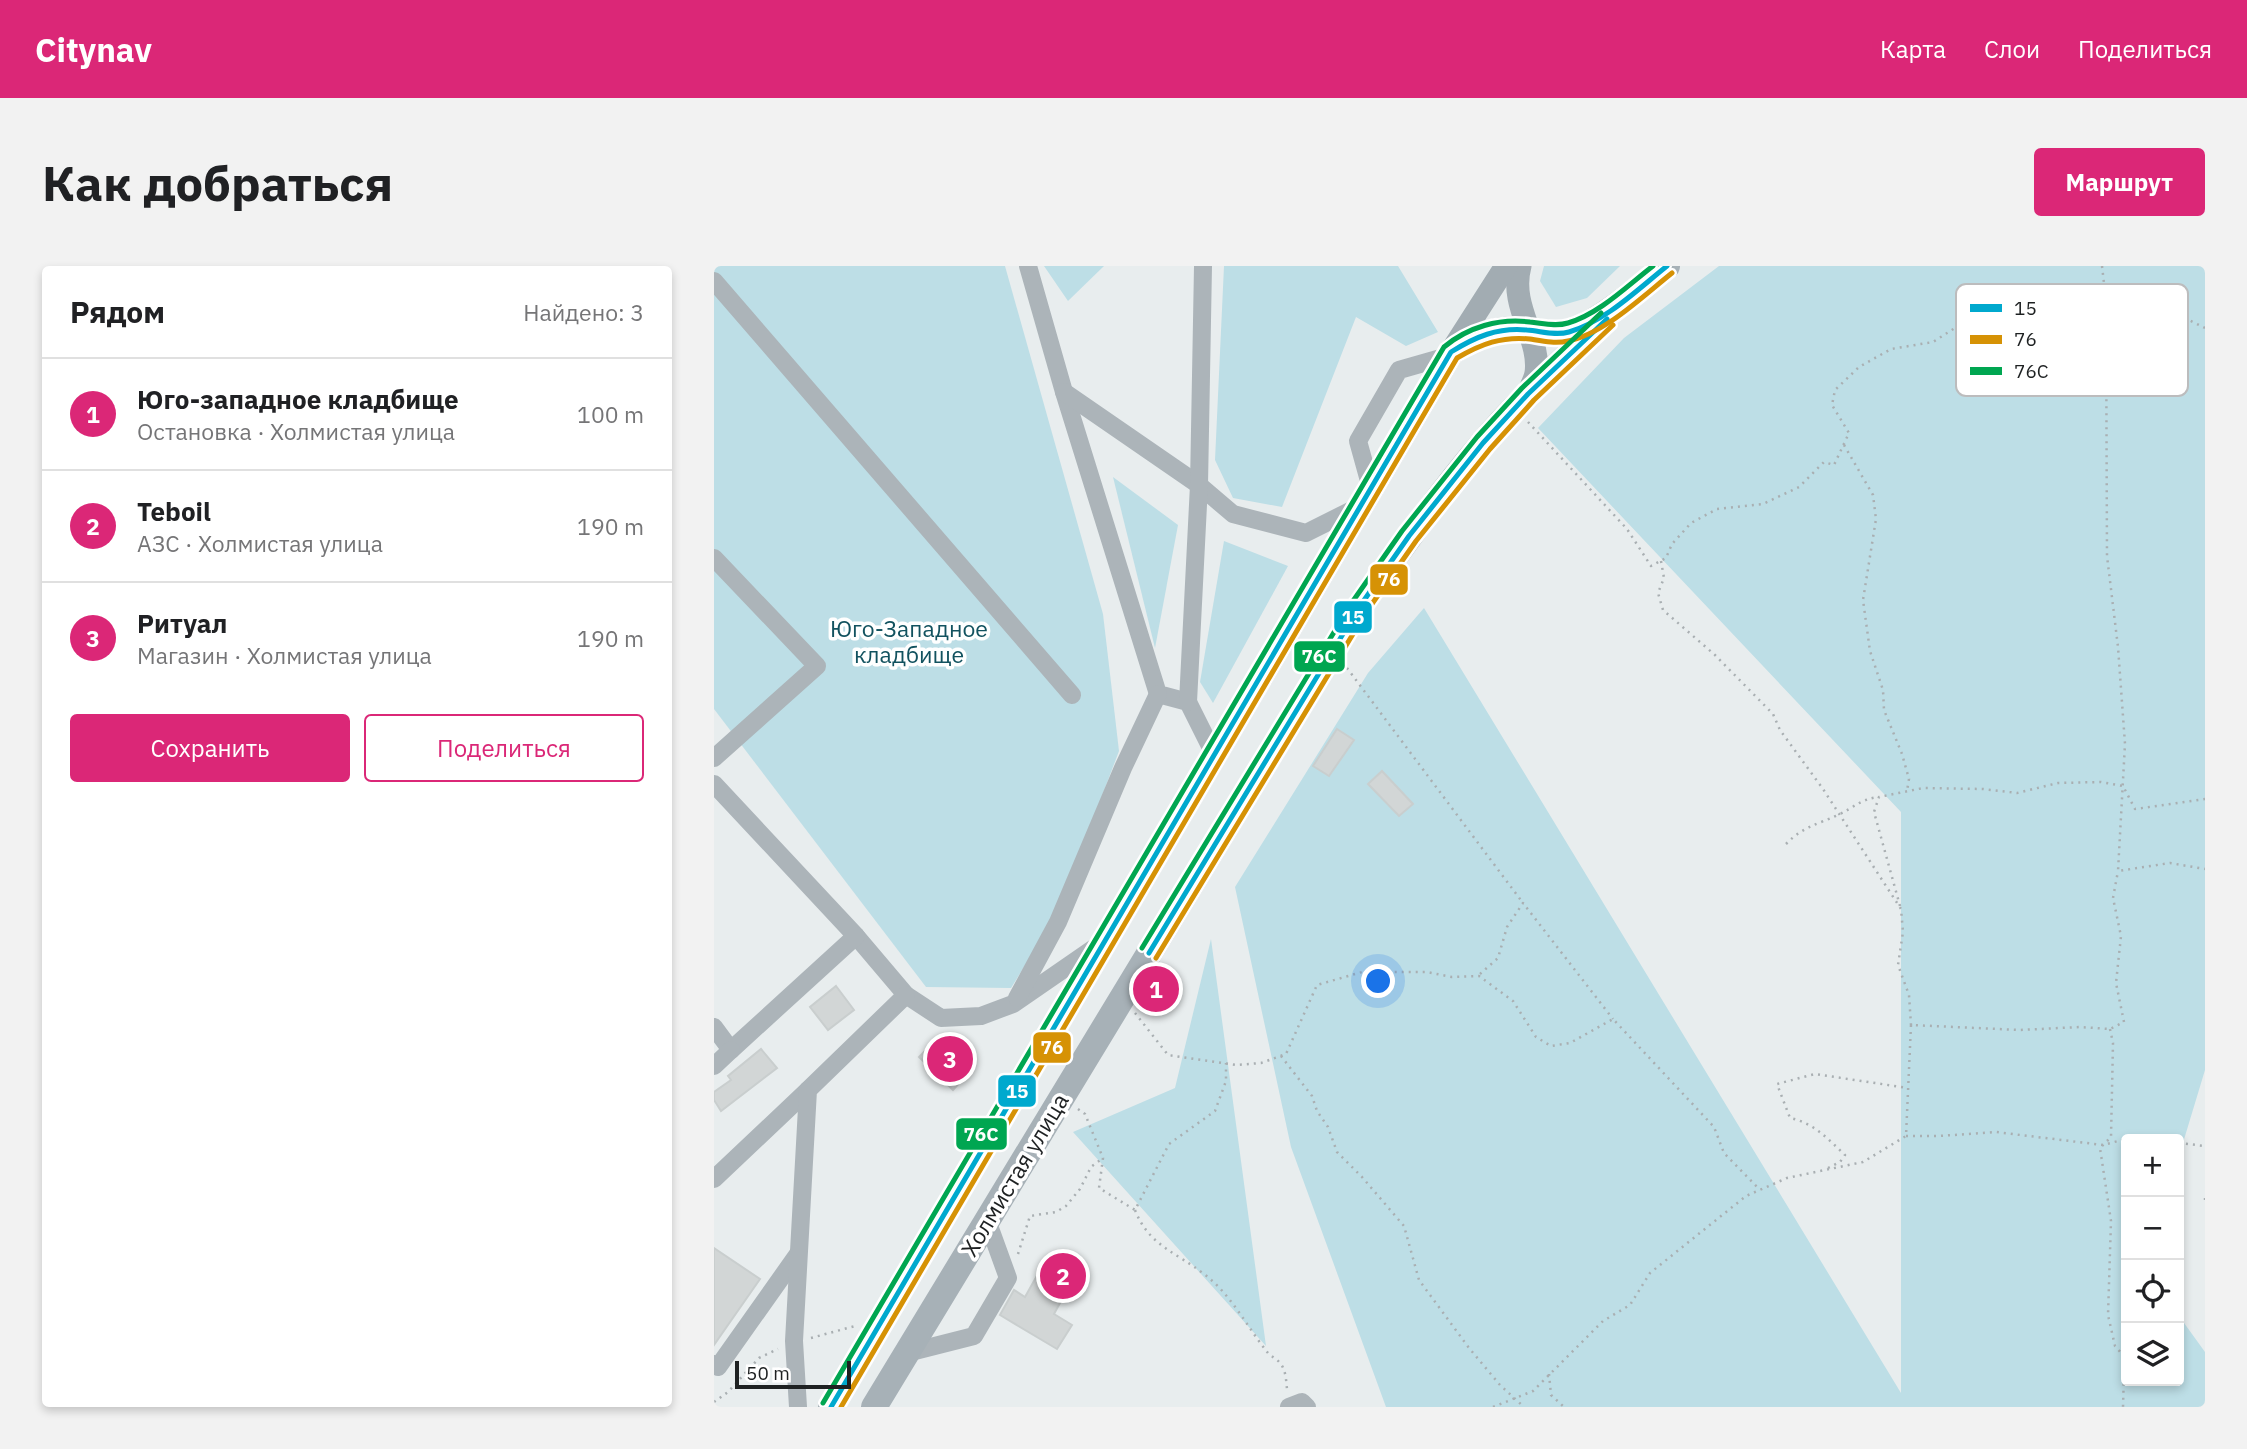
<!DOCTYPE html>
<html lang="ru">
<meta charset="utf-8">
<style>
body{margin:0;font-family:"IBM Plex Sans",sans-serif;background:#f2f2f2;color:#202124}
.controls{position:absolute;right:21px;bottom:21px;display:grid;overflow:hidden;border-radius:7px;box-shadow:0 4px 10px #0003}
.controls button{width:63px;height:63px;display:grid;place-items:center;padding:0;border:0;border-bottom:2px solid #e0e0e0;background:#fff;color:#202124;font:35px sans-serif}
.scale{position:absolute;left:21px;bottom:18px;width:116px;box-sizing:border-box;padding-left:7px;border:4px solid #1e2122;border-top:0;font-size:19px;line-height:24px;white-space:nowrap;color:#1e2122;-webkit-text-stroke:5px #fff;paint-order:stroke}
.you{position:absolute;left:665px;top:716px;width:24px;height:24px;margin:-18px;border:5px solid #fff;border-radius:50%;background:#1a73e8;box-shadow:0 0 0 10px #1a73e833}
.badge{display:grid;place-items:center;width:46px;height:46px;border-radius:50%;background:#db2777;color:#fff;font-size:23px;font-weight:700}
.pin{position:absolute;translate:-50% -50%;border:4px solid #fff;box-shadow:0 2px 7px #0006}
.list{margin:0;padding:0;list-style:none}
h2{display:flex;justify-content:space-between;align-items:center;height:91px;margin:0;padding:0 28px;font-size:30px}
h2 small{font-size:23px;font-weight:400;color:#757577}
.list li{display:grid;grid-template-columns:46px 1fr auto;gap:21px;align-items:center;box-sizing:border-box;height:112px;padding:0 28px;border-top:2px solid #e0e0e0}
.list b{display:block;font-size:26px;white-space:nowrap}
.list p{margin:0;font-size:23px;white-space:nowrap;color:#757577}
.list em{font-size:23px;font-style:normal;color:#757577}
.actions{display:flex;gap:14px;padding:21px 28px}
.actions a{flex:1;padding:16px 0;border:2px solid #db2777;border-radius:7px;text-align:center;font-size:24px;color:#db2777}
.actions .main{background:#db2777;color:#fff}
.icon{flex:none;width:38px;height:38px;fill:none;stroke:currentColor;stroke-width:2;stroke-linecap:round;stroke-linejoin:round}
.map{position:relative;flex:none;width:1491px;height:1141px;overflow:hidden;border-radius:7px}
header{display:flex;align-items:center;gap:42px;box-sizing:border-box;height:98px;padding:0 35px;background:#db2777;color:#fff}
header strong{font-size:33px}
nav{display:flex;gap:38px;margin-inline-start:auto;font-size:24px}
.intro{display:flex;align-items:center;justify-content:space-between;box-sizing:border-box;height:168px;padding:0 42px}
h1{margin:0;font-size:49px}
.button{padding:18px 32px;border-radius:7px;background:#db2777;color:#fff;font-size:24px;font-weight:700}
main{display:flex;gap:42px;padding:0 42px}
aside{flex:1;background:#fff;border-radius:7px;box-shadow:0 4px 10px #0003}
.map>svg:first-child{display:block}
.green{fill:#bddee6}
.building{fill:#d2d6d6;stroke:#c9cece;stroke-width:2}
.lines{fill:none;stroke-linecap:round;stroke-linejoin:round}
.path{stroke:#a9afb2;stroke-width:2.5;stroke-dasharray:2 5;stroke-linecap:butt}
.minor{stroke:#acb4b9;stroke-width:18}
.major{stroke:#a2acb2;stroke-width:23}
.highway{stroke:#a7b1b7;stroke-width:26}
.bus-1-casing{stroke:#fff;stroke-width:10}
.bus-2-casing{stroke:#fff;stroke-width:10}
.bus-3-casing{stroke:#fff;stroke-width:10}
.bus-1{stroke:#00a9ce;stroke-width:5}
.bus-2{stroke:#d69205;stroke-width:5}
.bus-3{stroke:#00a651;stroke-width:5}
.labels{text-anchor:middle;stroke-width:7;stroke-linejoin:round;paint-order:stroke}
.park-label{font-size:23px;fill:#12525f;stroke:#fff}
.street-label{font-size:23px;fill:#1e2122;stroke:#fff}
.key{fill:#fff;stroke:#bcbcbd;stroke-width:2}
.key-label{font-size:19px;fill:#1e2122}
.line-badge{stroke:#fff;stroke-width:2.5}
.badge-label{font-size:19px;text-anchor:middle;font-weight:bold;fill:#fff}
</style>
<header>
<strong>Citynav</strong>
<nav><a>Карта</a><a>Слои</a><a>Поделиться</a></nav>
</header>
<div class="intro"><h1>Как добраться</h1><a class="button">Маршрут</a></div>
<main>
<aside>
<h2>Рядом<small>Найдено: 3</small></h2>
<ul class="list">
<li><span class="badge">1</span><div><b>Юго-западное кладбище</b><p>Остановка · Холмистая улица</p></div><em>100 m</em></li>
<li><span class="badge">2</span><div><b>Teboil</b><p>АЗС · Холмистая улица</p></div><em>190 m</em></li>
<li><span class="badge">3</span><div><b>Ритуал</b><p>Магазин · Холмистая улица</p></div><em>190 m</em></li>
</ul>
<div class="actions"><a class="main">Сохранить</a><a>Поделиться</a></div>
</aside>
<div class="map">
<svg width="1491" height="1141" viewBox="0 0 1491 1141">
<rect width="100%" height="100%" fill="#e8edee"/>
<g class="green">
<path d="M0 0H291L389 348 405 485 345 644 297 722 212 721 0 443Z"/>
<path d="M330 0H390L354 35Z"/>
<path d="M510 0H684L724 66 692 80 642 51 568 241 519 232 501 194Z"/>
<path d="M830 0H906L873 32 842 41 826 15Z"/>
<path d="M1005 0H1491V804L1465 890V873H1412V1115H1465V1050L1491 1086V1141H672L577 881 521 621 654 407 710 342 1187 1127V546L824 162 910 72Z"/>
<path d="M399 211 464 259 441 382Z"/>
<path d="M510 275 574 300 499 437 486 416Z"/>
<path d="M497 673 552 1080 359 866 461 822Z"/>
</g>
<g class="building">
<path d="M623 463 640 474 615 510 599 500Z"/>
<path d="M668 505 699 538 685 550 654 518Z"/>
<path d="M122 720 140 744 114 764 96 741Z"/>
<path d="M221 775 254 807 239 824 205 791Z"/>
<path d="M47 783 63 802 7 845 0 834V826L17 814 14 810Z"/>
<path d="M0 982 46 1013 0 1079Z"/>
<path d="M334 990 363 1006 340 1048 358 1059 343 1083 286 1049 300 1024 311 1031Z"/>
</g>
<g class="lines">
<g class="path">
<path d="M1388 0 1392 35"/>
<path d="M1491 62C1463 48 1423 27 1392 35L1393 290 1404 381 1411 478 1404 605 1456 597 1491 603"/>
<path d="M814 156 913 263 937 300 952 292 958 278 977 257 1003 243 1049 238 1085 221 1110 196 1120 199 1135 167 1118 139 1121 124 1145 101 1177 83 1219 76 1244 60 1290 47 1392 36"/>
<path d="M1130 179 1159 229 1162 253 1149 334 1156 385 1169 424 1170 444 1188 488 1195 513 1193 525"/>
<path d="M947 295 950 312 944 327 949 344 1001 389 1059 448 1066 464 1109 523 1187 643 1189 666 1184 699 1195 729 1197 759"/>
<path d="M633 402 809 637"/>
<path d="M1072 578C1090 560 1102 559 1124 549 1139 542 1147 533 1164 531"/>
<path d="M1186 640 1160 546 1165 531 1209 522 1269 523 1303 527 1344 517 1387 516 1409 520 1421 543 1491 533"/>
<path d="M766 708 784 692 793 661 809 637 899 753"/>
<path d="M421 747 454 789 522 799 547 797 572 788 603 719 648 706H713L738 711 765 710 799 735 822 771 837 780 856 777 899 753 1000 861 1010 887 1046 924"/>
<path d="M1396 763 1399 777 1397 871 1386 882 1397 955 1394 1049 1401 1080 1408 1088 1410 1105 1409 1141"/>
<path d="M567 790 598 830 603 845 614 861 623 886 648 911 690 960 705 1014 755 1082 786 1119 810 1141"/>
<path d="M364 843 371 848 389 892 385 922 421 944 455 878 501 845 512 815V797"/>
<path d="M1192 870H1225L1282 866 1389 879 1423 870 1441 873"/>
<path d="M1465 877 1491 880"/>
<path d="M1114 902 1126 896 1131 889C1114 873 1100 857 1076 852L1063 818 1101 808 1194 822"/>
<path d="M1491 932V936"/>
<path d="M421 944C435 980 462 986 490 1008 517 1028 533 1061 554 1087 558 1091 563 1093 566 1097 572 1104 572 1114 573 1123"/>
<path d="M304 988 316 950 342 946 352 940 366 923 377 901 389 892"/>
<path d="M97 1072 141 1060"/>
<path d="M835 1108 837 1129 850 1141"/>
<path d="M0 1136 14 1126 45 1092 64 1083"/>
<path d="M779 1141 819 1125 889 1055 916 1039 936 1007 1032 930 1073 912 1149 896 1192 870 1197 759 1306 764 1366 761 1396 763 1410 756 1402 717 1407 670 1399 632 1404 605"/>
</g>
<g class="minor">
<path d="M314 0 350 126 444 428 474 436 500 488"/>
<path d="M0 15 358 429"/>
<path d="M350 126 485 219 519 248 592 267 646 240"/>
<path d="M657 222 644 175 685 104 734 90"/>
<path d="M0 292 103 400 0 492"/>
<path d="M474 436 485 219 489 0"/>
<path d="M0 518 142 670 192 729 227 752 267 750 299 738 386 678"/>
<path d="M303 732 344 656 409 502 444 428"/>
<path d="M0 761 17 784 142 670"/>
<path d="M0 800 17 784"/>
<path d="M0 913 94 824"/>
<path d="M193 1087 260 1070 294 1012 273 954"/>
<path d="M0 1098 4 1101 84 988"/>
<path d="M84 1141 80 1075 94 824 192 729"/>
<path d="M575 1141 588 1136 593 1141"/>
</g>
<g class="major">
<path d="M806 0C795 41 827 72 822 107 821 114 816 122 814 128"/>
<path d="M737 86 792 0"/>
</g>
<g class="highway">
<path d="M117 1141 737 86C761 71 783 60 812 64 827 65 839 70 855 66 884 58 928 19 953 0"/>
<path d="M160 1141 646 340C685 285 724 230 768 178 803 136 845 98 885 60"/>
</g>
<g class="bus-1-casing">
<g id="bus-1">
<path d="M435 687 646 340 695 270 769 177 814 128 893 53"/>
<path d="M117 1141 737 86C761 71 784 61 813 64 827 65 841 70 855 66 892 55 924 23 953 0"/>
</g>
</g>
<g class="bus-2-casing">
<g id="bus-2">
<path d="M442 692 653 345 702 275 776 183 820 134 899 59"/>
<path d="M127 1141 743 92C767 78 788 70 816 73 828 75 841 78 854 75 890 68 929 30 958 7"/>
</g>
</g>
<g class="bus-3-casing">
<g id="bus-3">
<path d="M428 682 639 335 688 265 763 171 808 122 887 47"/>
<path d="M109 1137 730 81C754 61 785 52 816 56 828 57 841 61 854 57 885 48 913 20 939 0"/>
</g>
</g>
<use href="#bus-1" class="bus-1"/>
<use href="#bus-2" class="bus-2"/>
<use href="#bus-3" class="bus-3"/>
</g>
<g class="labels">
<g class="park-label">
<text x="195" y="371">Юго-Западное<tspan x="195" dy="26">кладбище</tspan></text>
</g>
<g class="street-label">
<text transform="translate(301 909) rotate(-59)" y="8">Холмистая улица</text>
</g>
</g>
<rect x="1242" y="18" width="232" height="112" rx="10" class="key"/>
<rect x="1256" y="38" width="32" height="8" fill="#00a9ce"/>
<rect x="1256" y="69" width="32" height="9" fill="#d69205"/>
<rect x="1256" y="101" width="32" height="8" fill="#00a651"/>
<g class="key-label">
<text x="1300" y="49">15</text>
<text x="1300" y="80">76</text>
<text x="1300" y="112">76С</text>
</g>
<g class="line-badge">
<rect x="655" y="297" width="40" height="33" rx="7" fill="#d69205"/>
<rect x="619" y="334" width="40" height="34" rx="7" fill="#00a9ce"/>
<rect x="579" y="374" width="53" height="33" rx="7" fill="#00a651"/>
<rect x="318" y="765" width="40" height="33" rx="7" fill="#d69205"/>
<rect x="283" y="808" width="40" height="34" rx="7" fill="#00a9ce"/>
<rect x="241" y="851" width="53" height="34" rx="7" fill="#00a651"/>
</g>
<g class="badge-label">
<text x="675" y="320">76</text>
<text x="639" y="358">15</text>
<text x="605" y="397">76С</text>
<text x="338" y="788">76</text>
<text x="303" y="832">15</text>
<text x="267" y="875">76С</text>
</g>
</svg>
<div class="controls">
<button>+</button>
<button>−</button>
<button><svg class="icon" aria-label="locate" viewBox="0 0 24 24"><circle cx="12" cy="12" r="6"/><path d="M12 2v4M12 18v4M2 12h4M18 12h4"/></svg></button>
<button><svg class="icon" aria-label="layers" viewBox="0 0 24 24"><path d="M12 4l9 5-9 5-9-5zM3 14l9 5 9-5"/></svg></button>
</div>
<div class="scale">50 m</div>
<div class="you"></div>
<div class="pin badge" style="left:442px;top:723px">1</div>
<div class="pin badge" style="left:349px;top:1010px">2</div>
<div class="pin badge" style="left:236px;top:793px">3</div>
</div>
</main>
